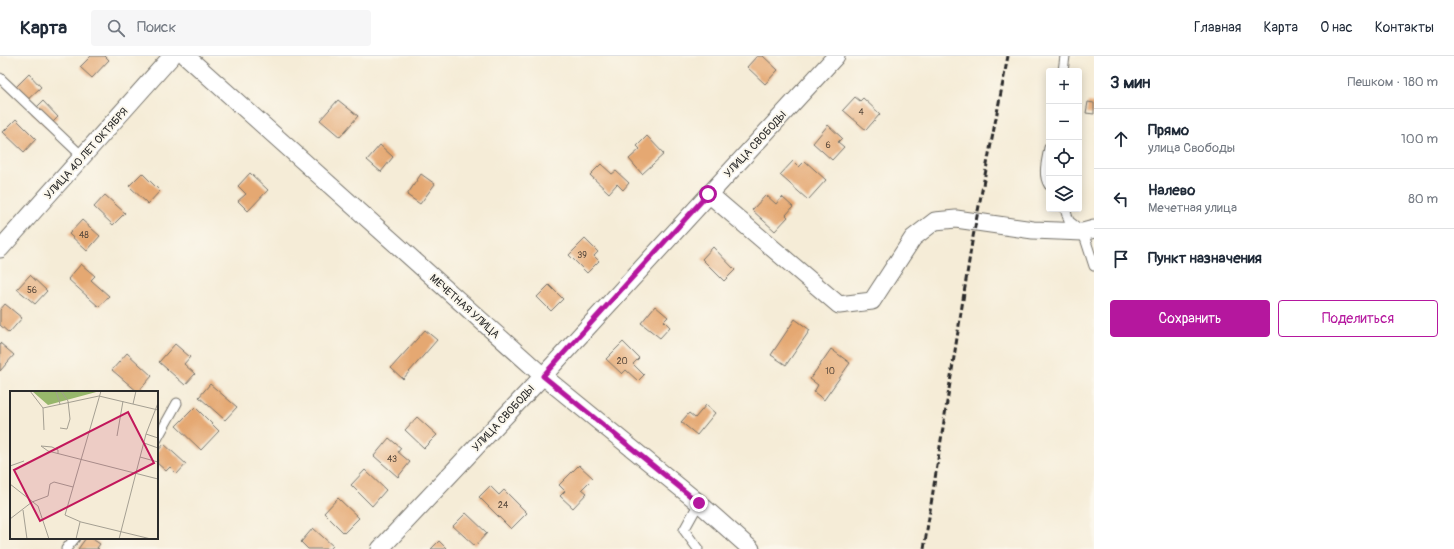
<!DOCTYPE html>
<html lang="ru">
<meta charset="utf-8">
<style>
body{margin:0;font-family:Pangolin,sans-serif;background:#f6f6f7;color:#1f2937}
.controls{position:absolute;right:12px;top:12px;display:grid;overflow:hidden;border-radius:4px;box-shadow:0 2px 10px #0003}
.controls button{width:36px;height:36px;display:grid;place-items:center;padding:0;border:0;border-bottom:1px solid #e0e1e3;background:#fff;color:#1f2937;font:20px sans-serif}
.stop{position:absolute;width:12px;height:12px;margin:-9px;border:3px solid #b5179e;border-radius:50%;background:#fff}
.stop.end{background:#b5179e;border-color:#fff;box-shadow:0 1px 4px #0008}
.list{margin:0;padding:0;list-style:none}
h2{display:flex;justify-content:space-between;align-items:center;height:52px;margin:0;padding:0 16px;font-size:17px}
h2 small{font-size:13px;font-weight:400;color:#747a83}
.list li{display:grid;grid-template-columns:26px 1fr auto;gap:12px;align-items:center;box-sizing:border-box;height:60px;padding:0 16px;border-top:1px solid #e0e1e3}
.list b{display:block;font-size:15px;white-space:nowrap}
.list p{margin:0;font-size:13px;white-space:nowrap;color:#747a83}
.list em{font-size:13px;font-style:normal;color:#747a83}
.actions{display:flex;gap:8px;padding:12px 16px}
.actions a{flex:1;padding:9px 0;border:1px solid #b5179e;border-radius:4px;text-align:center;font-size:14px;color:#b5179e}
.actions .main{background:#b5179e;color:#fff}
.icon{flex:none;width:22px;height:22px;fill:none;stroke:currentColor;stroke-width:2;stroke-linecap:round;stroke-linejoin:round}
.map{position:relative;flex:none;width:1094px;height:493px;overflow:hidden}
header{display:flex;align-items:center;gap:24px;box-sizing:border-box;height:56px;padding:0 20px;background:#fff;border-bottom:1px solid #e0e1e3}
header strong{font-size:19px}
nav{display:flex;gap:22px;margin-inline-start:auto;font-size:14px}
.search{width:280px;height:36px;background:#f6f6f7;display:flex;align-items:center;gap:10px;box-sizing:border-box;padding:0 14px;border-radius:4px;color:#747a83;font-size:15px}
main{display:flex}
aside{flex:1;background:#fff}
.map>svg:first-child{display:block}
.building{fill:#e5a872}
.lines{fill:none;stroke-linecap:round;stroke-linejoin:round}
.lane-casing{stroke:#726f67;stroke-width:11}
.street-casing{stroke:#726f67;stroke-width:19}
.lane{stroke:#fff;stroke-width:9}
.street{stroke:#fff;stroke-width:17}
.rail{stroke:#2b2b2b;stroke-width:3;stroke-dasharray:6 3;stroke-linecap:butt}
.route{stroke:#b5179e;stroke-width:5}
.labels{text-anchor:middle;stroke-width:4;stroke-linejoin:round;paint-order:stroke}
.number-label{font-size:9px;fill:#5a4a3d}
.street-label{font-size:11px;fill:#2b2b2b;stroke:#fbf7ec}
.inset-road{fill:none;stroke:#a49f92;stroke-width:1}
.view{fill:#c2185b;fill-opacity:0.15;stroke:#c2185b;stroke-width:2}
.inset-edge{fill:none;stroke:#2b2b2b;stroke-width:2}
</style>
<header>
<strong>Карта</strong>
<div class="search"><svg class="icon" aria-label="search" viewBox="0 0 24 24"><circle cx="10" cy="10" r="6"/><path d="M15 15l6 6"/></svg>Поиск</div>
<nav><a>Главная</a><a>Карта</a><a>О нас</a><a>Контакты</a></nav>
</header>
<main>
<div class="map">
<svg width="1094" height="493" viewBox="0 0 1094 493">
<rect width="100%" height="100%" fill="#fbf7ec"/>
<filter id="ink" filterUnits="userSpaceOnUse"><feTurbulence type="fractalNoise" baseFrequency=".025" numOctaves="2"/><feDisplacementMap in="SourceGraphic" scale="8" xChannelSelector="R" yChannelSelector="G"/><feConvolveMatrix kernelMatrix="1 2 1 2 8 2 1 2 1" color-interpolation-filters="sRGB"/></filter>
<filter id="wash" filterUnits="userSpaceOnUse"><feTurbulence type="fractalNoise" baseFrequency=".012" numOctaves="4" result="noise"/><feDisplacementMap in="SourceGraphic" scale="16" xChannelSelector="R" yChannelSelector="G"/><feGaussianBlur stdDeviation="0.9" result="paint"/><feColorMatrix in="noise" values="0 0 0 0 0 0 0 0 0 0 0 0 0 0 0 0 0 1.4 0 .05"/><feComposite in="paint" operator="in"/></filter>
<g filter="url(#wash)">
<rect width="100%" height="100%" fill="#f5ecd7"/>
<g id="blocks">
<g class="building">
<path d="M91 0H105L109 4 92 22 80 11Z"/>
<path d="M757 0H763L778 14 765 28 747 11Z"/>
<path d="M29 18 41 31 24 47 12 35Z"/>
<path d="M855 41 860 45 863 42 880 58 866 74 843 54Z"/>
<path d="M338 44 358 60 340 81 320 64Z"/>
<path d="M43 45 58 61 47 72 31 57Z"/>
<path d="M1088 46 1094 47V58L1086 57Z"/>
<path d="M16 63 36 83 24 96 3 76Z"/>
<path d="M828 69 842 82 838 86 844 91 832 104 813 87Z"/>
<path d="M647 80 664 98 642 118 629 103 640 93 637 90Z"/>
<path d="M380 89 393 101 381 116 367 104Z"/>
<path d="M793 105 799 111 805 105 826 124 808 144 780 119Z"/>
<path d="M601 108 612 118 616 115 629 127 623 134 617 128 609 137 590 119Z"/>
<path d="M142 117 160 135 148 148 129 130Z"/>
<path d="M250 117 268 134 248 155 238 145 246 138 238 130Z"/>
<path d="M421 118 435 128 420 148 407 139Z"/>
<path d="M105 139 125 157 113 169 94 151Z"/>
<path d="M766 139 776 148 782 141 793 151 786 159 788 161 775 175 752 154Z"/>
<path d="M82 164 100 180 87 195 69 178Z"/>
<path d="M585 183 598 196 594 200 599 205 587 217 569 199Z"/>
<path d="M713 191 735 214 724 225 702 203Z"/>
<path d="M81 208 95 220 91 224 109 240 99 251 68 223Z"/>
<path d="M30 219 47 235 35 248 17 233Z"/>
<path d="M549 229 563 243 551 255 537 241Z"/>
<path d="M5 248 22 262 9 277 0 269V254Z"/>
<path d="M655 250 668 261 664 265 670 271 660 282 641 267Z"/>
<path d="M795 263 810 274 786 309 771 299Z"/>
<path d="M425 274 437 284 403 323 391 312Z"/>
<path d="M623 286 639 302 633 308 644 319 638 325 626 314 622 318 606 303Z"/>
<path d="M0 287 14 299 0 315Z"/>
<path d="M175 288 190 301 184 308 195 318 185 329 159 306Z"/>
<path d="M831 293 850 307 824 344 814 336 818 329 810 323Z"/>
<path d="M127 297 152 320 138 336 112 314Z"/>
<path d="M210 328 237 351 225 364 199 341Z"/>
<path d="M706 349 715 357 697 379 681 366 689 357 695 362Z"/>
<path d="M195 351 219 375 201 394 176 370Z"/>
<path d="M417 361 437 379 424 392 405 374Z"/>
<path d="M389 382 401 392 398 396 410 406 398 421 374 400Z"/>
<path d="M164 388 186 408 177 418 170 411 166 415 157 407V396Z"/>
<path d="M579 409 593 422 582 433 587 437 573 452 560 440 565 435 559 429Z"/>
<path d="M365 414 386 434 372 450 351 429Z"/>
<path d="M490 430 499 439 504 434 527 457 511 473 479 441Z"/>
<path d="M338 442 359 462 344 477 324 457Z"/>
<path d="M466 457 487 477 475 490 453 470Z"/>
<path d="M313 472 333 490 330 493H308L301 486Z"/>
<path d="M86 482H91L100 488 97 492 99 493H78Z"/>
<path d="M439 485 447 493H431Z"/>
</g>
</g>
</g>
<g filter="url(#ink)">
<use href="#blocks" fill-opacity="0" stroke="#726f67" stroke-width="1"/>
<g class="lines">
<g class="lane-casing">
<g id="lane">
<path d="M1063 15 1065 0"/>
<path d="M0 22 83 101"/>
<path d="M1049 92C1047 104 1042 119 1049 129"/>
<path d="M1065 153 1069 165 1083 176 1094 210"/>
<path d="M157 383 177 347"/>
<path d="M66 493 75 482"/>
<path d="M698 493 684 474 699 447"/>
</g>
</g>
<g class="street-casing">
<g id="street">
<path d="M186 0 543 320 699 447 751 493"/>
<path d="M709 138 839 249 872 245 913 182 935 165 956 163 1033 174 1083 176 1094 173"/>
<path d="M0 193 172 0"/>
<path d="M380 493 543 320 836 0"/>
</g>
</g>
<use href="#lane" class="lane"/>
<use href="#street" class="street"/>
<path class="rail" d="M924 493 972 186 1008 0"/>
</g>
</g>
<g class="lines" filter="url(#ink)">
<path class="route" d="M699 447 543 320 708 138"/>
</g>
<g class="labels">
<g class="number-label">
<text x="861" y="59">4</text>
<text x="828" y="92">6</text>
<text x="84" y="182">48</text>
<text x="582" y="202">39</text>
<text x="32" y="237">56</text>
<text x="622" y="308">20</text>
<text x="830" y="318">10</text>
<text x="392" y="406">43</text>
<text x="503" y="452">24</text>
</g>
<g class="street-label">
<text transform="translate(755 88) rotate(-47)" y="4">УЛИЦА СВОБОДЫ</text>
<text transform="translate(86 97) rotate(-48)" y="4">УЛИЦА 40 ЛЕТ ОКТЯБРЯ</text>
<text transform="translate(465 250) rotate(42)" y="4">МЕЧЕТНАЯ УЛИЦА</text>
<text transform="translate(503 362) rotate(-47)" y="4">УЛИЦА СВОБОДЫ</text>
</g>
</g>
<g transform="translate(10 335)">
<rect width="148" height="148" fill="#f5ecd7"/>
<path d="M22 0H90L38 14Z" fill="#97b76b"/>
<path class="inset-road" d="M20 0 33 17 34 39M46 0 50 13M91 0 55 124 71 131 141 148M123 13 126 0M33 17 89 5 148 19M50 37 57 38 60 28 58 10 51 0M136 43 148 47M107 45 113 10M134 52 148 57M31 55 38 60 148 88M31 55 42 56 48 59V63M130 66 148 71M0 75 14 70M0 93 28 115 39 148M13 119 17 148M0 128 22 111 38 105 40 93 44 91 63 96M66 148 70 131M109 148 136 43 148 12"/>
<path class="view" d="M118 21 144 72 30 130 4 79Z"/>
<rect width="148" height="148" class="inset-edge"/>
</g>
</svg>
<div class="controls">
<button>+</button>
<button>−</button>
<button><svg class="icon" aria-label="locate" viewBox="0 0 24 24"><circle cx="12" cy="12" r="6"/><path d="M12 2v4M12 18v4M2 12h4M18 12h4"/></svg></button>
<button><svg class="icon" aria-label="layers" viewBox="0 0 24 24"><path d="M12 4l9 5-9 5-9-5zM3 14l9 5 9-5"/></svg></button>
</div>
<div class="stop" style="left:708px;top:138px"></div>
<div class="stop end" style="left:699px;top:447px"></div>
</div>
<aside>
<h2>3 мин<small>Пешком · 180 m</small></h2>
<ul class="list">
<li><svg class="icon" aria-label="ahead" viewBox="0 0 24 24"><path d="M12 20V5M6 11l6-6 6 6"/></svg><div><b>Прямо</b><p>улица Свободы</p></div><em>100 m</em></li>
<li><svg class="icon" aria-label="left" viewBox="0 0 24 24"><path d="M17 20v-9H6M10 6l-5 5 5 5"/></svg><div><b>Налево</b><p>Мечетная улица</p></div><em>80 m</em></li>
<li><svg class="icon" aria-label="arrive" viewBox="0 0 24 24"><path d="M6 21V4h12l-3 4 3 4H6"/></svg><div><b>Пункт назначения</b></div></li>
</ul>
<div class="actions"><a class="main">Сохранить</a><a>Поделиться</a></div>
</aside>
</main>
